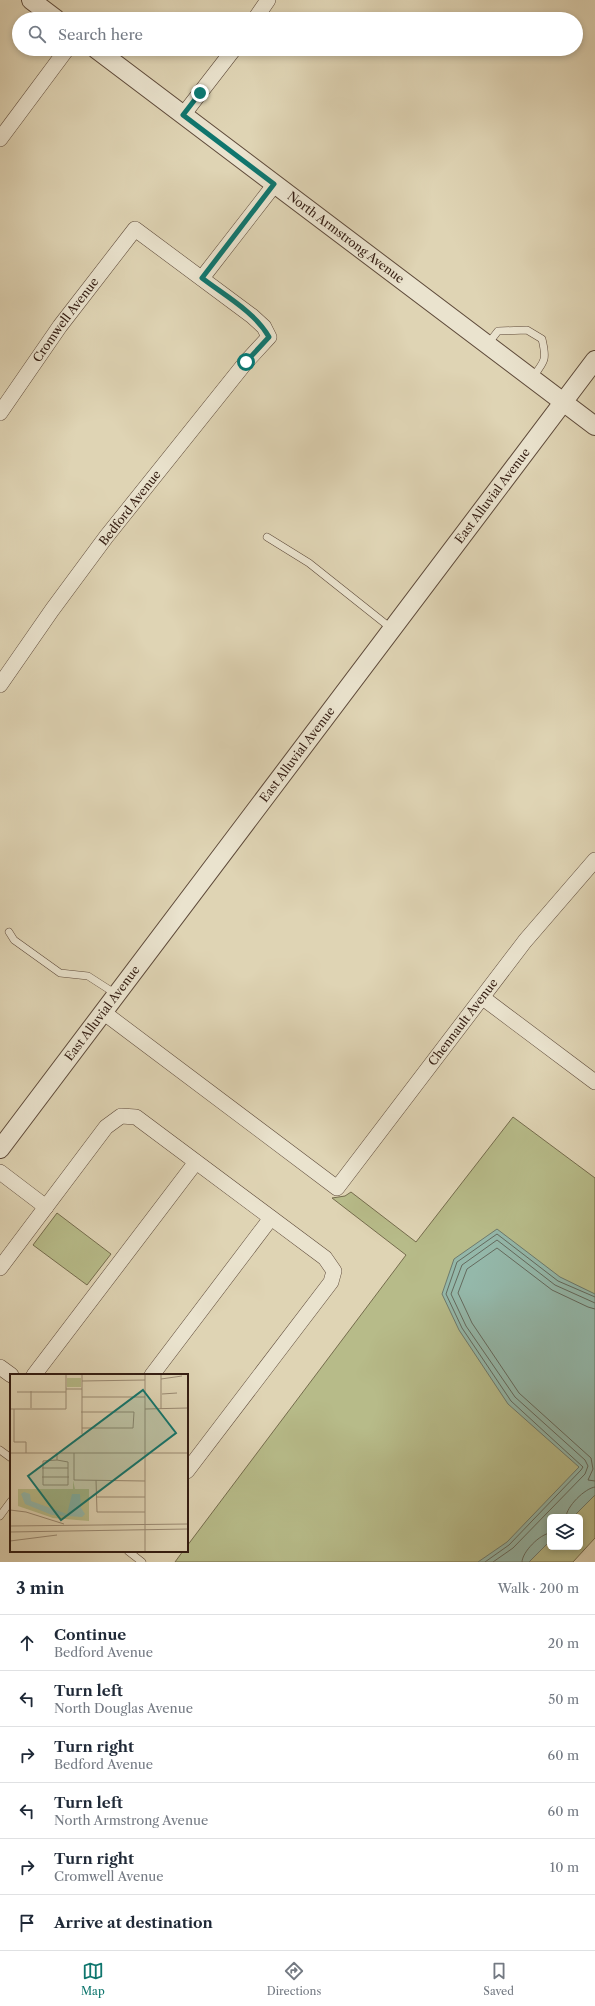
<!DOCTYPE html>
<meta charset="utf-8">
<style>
body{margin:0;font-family:"Libre Caslon Text",serif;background:#f2f2f3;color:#1f2937}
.controls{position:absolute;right:12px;bottom:12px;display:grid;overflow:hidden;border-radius:6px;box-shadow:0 2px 6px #0003}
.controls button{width:36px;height:36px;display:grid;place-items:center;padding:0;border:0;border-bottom:1px solid #e0e1e3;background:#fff;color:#1f2937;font:20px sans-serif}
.stop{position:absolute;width:12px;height:12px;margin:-9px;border:3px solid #0f766e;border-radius:50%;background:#fff}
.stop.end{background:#0f766e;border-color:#fff;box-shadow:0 1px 4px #0008}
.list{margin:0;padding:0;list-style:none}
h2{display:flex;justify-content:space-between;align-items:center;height:52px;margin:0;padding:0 16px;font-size:17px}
h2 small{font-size:13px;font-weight:400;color:#747a83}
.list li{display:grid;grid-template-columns:26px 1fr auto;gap:12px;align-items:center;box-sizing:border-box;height:56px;padding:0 16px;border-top:1px solid #e0e1e3}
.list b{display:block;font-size:15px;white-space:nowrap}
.list p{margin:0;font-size:13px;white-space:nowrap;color:#747a83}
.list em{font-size:13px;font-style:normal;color:#747a83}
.icon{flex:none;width:22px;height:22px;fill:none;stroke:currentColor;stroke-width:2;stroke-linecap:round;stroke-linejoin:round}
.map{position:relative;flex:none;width:595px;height:1562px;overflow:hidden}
.search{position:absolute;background:#fff;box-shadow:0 2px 6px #0003;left:12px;right:12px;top:12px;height:44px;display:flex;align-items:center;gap:10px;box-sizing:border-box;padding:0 14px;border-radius:22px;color:#747a83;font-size:15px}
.sheet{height:388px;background:#fff}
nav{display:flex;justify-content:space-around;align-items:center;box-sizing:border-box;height:56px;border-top:1px solid #e0e1e3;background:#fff;font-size:11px;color:#747a83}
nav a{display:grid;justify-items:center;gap:2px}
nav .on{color:#0f766e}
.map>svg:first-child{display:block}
.green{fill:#b7bb89;stroke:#756c4d;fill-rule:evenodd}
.water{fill:#94b8aa;stroke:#6d7a6d}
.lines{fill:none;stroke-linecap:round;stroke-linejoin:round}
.shore{stroke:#646a5e;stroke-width:1}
.service-casing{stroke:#5e4a3a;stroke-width:8}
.minor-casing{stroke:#5e4a3a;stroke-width:16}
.tertiary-casing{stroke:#5e4a3a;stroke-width:20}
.service{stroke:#eae3ce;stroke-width:7}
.minor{stroke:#eae3ce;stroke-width:15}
.tertiary{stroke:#eae3ce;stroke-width:18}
.route{stroke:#0f766e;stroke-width:5}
.labels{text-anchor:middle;stroke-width:4;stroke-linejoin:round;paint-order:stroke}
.street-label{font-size:12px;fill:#331c11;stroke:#eae3ce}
.inset-road{fill:none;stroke:#9a8a73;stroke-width:1}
.view{fill:#0f766e;fill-opacity:0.15;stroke:#0f766e;stroke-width:2}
.inset-edge{fill:none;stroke:#331c11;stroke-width:2}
</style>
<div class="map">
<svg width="595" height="1562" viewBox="0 0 595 1562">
<rect width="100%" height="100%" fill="#dfd4b4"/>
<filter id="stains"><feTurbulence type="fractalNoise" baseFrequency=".005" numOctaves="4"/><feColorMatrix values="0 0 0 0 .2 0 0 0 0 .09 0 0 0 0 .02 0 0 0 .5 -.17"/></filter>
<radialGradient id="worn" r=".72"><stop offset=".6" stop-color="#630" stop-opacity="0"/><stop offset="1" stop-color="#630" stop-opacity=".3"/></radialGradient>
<g class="green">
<path d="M513 1117 595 1178V1538L573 1562H175L183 1551H187V1546L406 1255 332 1198 345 1196 351 1192 416 1242ZM550 1517H580V1547H550Z"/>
<path d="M57 1213 111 1254 87 1285 33 1245Z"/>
</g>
<path class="water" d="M497 1229 560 1277 595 1294V1495L573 1517H550V1541L529 1562H478L507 1542 579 1467 508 1404 459 1330 442 1294 454 1259Z"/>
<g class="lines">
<g class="shore">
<path d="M595 1309 588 1307 552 1290 497 1248 467 1269 458 1293 472 1323 519 1393 591 1458 593 1469 588 1480 595 1481"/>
<path d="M566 1517C566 1507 585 1488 595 1487"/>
<path d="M485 1562 509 1545 581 1470 583 1467 511 1401 462 1328 446 1294 457 1262 497 1234 558 1281 595 1297"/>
<path d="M493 1562 513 1548 585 1474 588 1466 585 1460 515 1397 466 1326 451 1294 462 1265 497 1240 555 1285 595 1303"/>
<path d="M522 1562C522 1552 540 1534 550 1533"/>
</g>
<g class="service-casing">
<g id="service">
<path d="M487 345 498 331 527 330 542 339C547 360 545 361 532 378"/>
<path d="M267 537 309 563 392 629"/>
<path d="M9 932 14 940 60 973 88 976 116 994"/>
<path d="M0 1450 11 1458"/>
<path d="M0 1516 11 1501"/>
<path d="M128 1551 142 1562"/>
</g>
</g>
<g class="minor-casing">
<g id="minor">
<path d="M255 19 268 0"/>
<path d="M183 115 234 49"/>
<path d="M0 139 67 49"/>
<path d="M202 278 275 184"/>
<path id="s1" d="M0 413 60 326 135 229 252 316 264 327 269 337 246 362 106 537 52 610 0 685"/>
<path d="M483 998 595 1082"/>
<path id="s2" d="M103 1012 337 1188 525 941 595 860"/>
<path d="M0 1172 46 1207"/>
<path d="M0 1268 106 1127 121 1116 136 1117 325 1258 334 1271 331 1282 187 1471"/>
<path d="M0 1367 11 1375"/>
<path d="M34 1375 196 1162"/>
<path d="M152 1375 271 1218"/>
</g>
</g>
<g class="tertiary-casing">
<g id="tertiary">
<path d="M31 0 56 19"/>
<path id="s3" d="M96 49 595 426"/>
<path id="s4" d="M0 1149 595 360"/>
</g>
</g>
<use href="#service" class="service"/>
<use href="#minor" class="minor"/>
<use href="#tertiary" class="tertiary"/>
</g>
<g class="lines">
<path class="route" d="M200 93 183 115 274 184 202 278C224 295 255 312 269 337L246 362"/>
</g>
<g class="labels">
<g class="street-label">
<text dy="4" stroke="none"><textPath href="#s3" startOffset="313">North Armstrong Avenue</textPath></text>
<text dy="4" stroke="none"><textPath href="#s1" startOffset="114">Cromwell Avenue</textPath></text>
<text dy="4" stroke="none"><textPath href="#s4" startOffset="818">East Alluvial Avenue</textPath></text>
<text transform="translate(130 508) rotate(-52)" y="4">Bedford Avenue</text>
<text dy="4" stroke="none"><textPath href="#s4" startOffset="494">East Alluvial Avenue</textPath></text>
<text dy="4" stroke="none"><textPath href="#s4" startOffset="170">East Alluvial Avenue</textPath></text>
<text dy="4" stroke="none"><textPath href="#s2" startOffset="501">Chennault Avenue</textPath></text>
</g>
</g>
<g transform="translate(10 1374)">
<rect width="178" height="178" fill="#dfd4b4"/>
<path d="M57 4H71V13H57ZM63 106 65 115H79V147L43 144 8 132V115H63Z" fill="#b7bb89"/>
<path d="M14 118 20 120 21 127 57 140 62 120H70L71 134 75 140 72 143 42 141 15 130 11 120Z" fill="#94b8aa"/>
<path class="inset-road" d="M151 0V35M151 5 172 2M72 7 135 6M56 15H72M21 17V34M7 18H56M152 20 167 19M72 23H135M0 35H56V0M4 35V68H16V79M135 35 178 34M71 38H124L123 54H72M72 60V0M0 79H178M64 79V106L135 107M47 86 58 88V111H33V87L47 86V79M32 94H58M32 103H59M86 106 87 138H135M86 123H135M0 136 16 138 54 150M0 152 178 150M0 158 178 155M0 167 47 161M135 178V0"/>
<path class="view" d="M133 16 166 59 51 146 18 102Z"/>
<rect width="178" height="178" class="inset-edge"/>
</g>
<rect width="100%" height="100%" filter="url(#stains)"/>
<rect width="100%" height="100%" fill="url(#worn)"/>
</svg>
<div class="controls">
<button><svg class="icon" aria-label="layers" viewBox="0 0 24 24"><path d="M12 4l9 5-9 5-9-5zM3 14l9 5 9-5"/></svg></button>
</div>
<div class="stop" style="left:246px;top:362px"></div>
<div class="stop end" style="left:200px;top:93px"></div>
<div class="search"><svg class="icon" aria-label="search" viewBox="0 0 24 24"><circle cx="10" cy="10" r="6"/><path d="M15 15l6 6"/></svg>Search here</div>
</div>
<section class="sheet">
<h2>3 min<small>Walk · 200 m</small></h2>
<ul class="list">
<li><svg class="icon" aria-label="ahead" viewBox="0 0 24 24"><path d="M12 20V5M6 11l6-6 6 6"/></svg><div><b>Continue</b><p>Bedford Avenue</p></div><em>20 m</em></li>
<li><svg class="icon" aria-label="left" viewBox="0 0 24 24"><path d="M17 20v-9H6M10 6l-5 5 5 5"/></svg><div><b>Turn left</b><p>North Douglas Avenue</p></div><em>50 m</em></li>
<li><svg class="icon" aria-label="right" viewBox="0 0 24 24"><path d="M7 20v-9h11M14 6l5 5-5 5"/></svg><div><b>Turn right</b><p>Bedford Avenue</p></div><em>60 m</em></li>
<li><svg class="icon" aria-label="left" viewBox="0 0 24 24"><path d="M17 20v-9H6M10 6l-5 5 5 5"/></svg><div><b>Turn left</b><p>North Armstrong Avenue</p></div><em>60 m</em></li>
<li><svg class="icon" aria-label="right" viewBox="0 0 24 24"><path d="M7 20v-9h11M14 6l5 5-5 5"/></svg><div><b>Turn right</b><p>Cromwell Avenue</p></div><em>10 m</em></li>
<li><svg class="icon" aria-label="arrive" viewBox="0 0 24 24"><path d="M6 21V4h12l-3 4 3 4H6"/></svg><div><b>Arrive at destination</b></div></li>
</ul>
</section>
<nav>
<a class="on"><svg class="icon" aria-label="map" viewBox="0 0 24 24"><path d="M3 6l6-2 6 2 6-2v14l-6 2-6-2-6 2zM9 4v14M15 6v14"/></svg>Map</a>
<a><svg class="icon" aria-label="directions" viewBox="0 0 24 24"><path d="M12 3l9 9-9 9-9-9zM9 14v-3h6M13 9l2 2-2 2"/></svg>Directions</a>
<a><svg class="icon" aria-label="saved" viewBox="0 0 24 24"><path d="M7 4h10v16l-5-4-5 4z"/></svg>Saved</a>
</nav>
